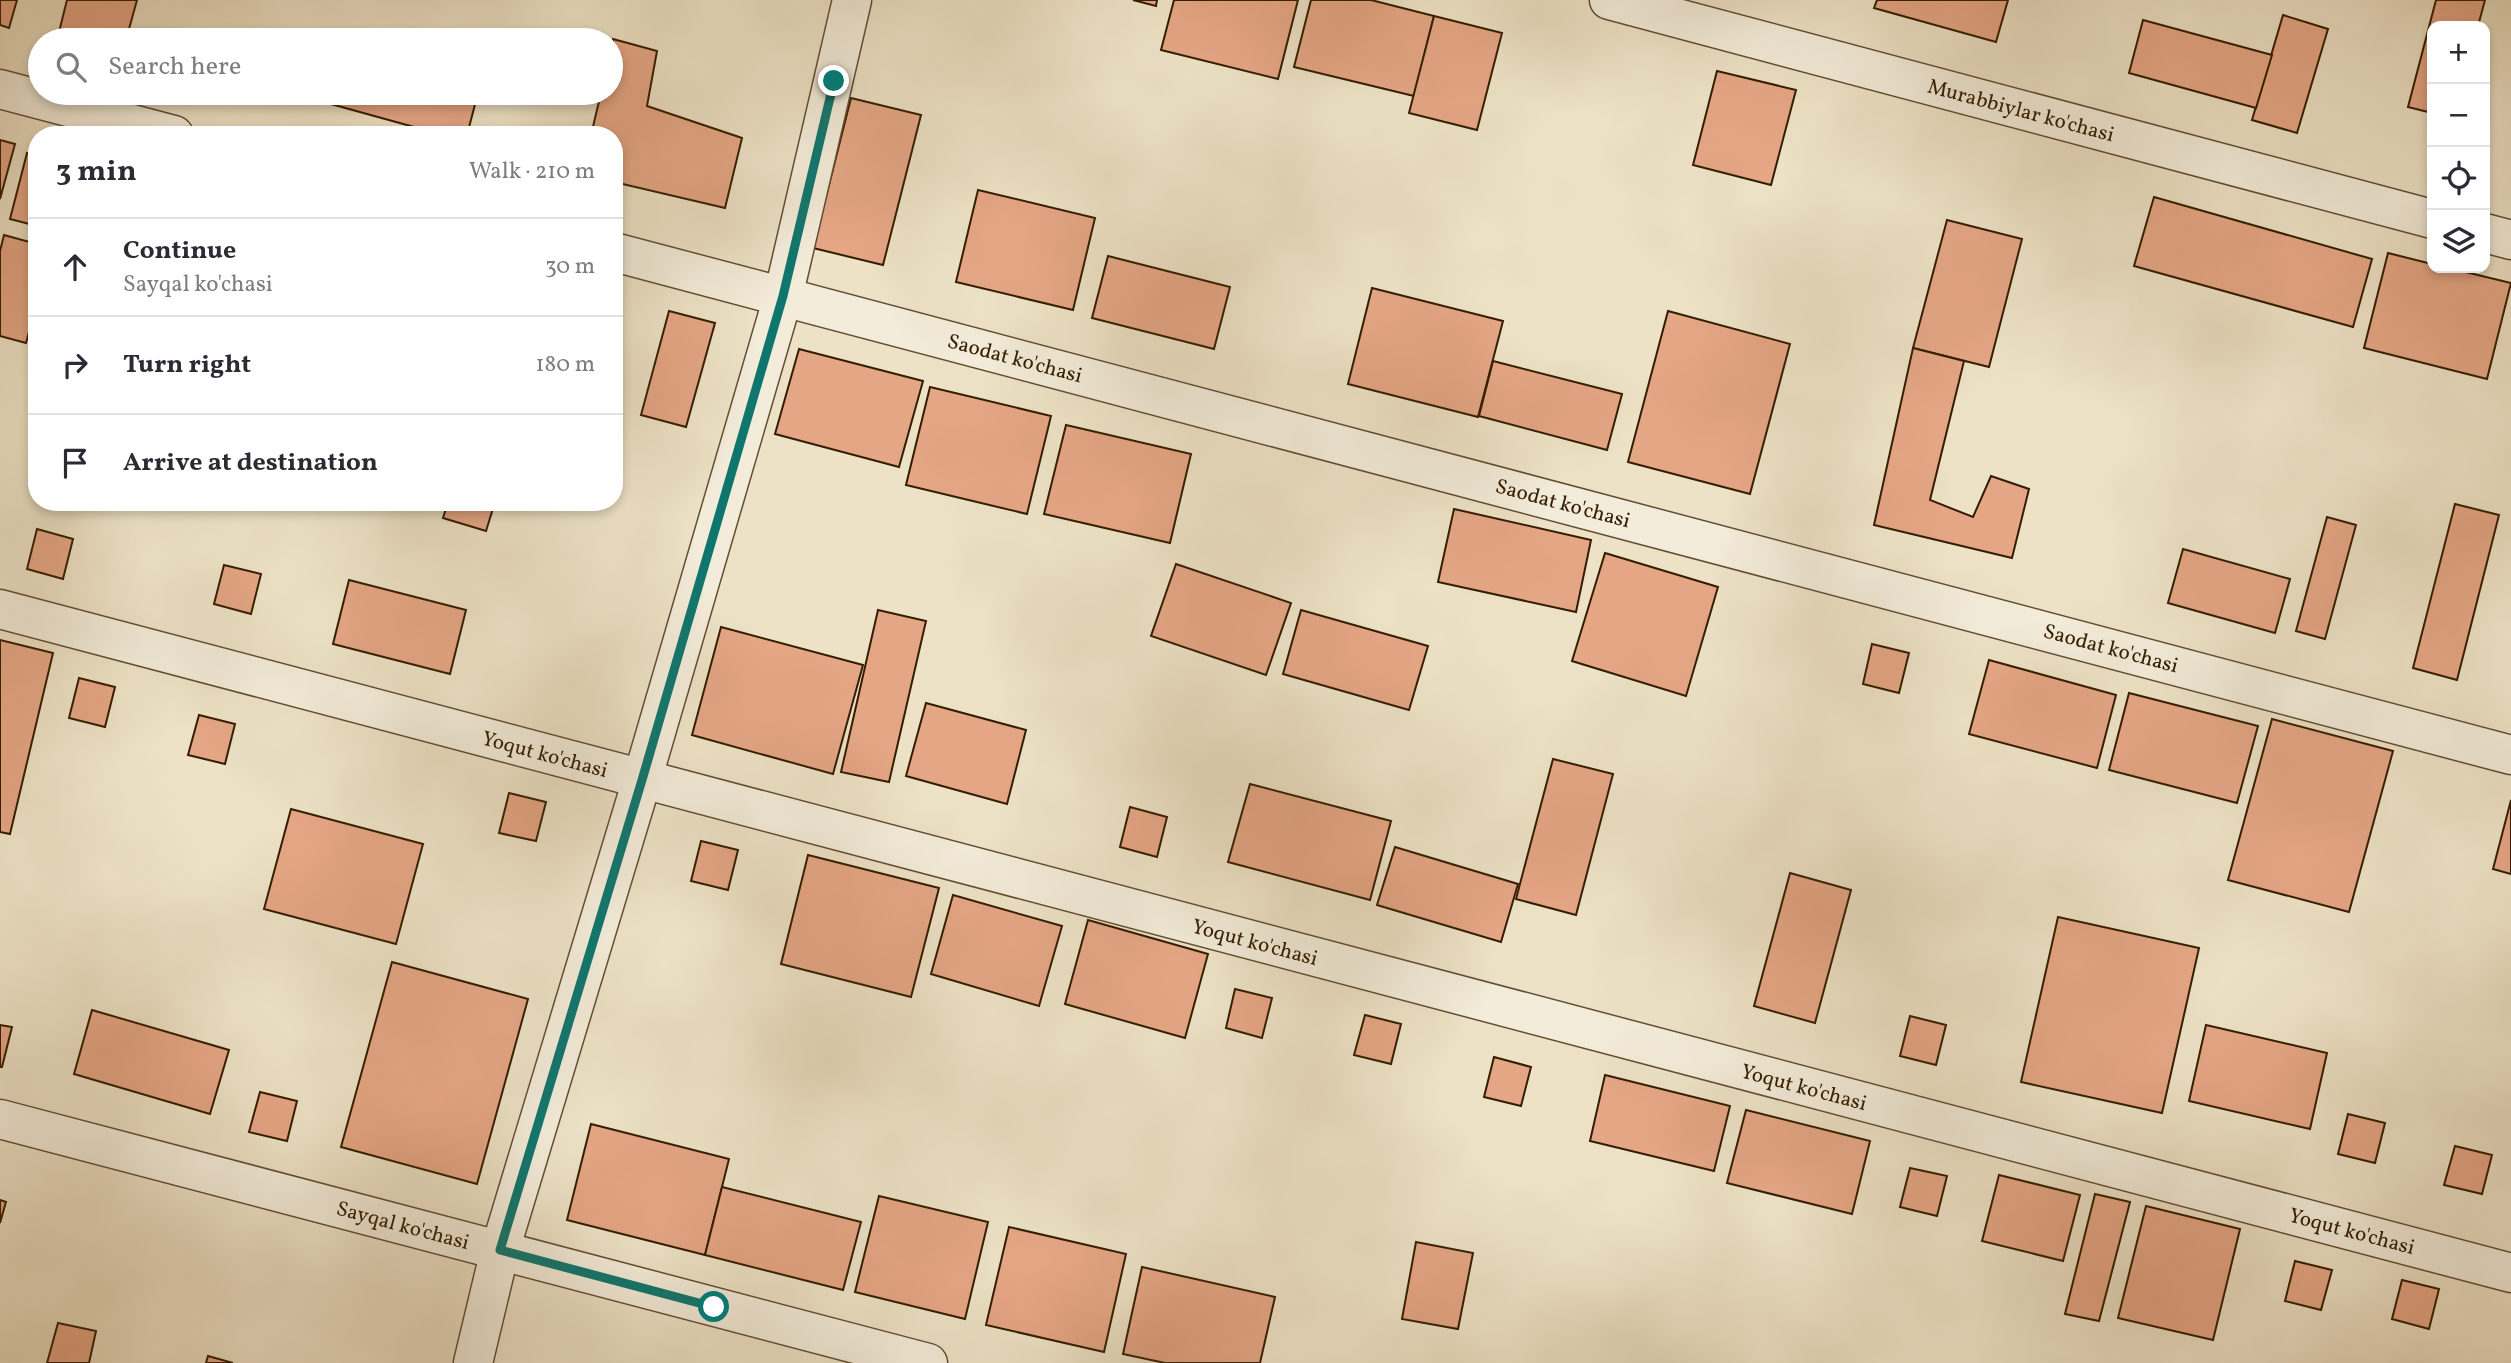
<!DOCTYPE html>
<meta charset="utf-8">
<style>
body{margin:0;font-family:Vollkorn,serif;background:#f2f2f3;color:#2b2b33}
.controls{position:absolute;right:21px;top:21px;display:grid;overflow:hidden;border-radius:14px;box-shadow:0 4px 10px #0003}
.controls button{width:63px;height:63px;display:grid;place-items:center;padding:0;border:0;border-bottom:2px solid #e1e1e2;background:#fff;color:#2b2b33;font:35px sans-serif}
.stop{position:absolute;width:21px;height:21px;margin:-16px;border:5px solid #0f766e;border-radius:50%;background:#fff}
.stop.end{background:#0f766e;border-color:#fff;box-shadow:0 2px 7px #0008}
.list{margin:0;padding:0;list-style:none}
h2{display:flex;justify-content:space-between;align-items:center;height:91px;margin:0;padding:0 28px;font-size:30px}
h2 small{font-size:23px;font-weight:400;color:#7c7c81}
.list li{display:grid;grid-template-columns:46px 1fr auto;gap:21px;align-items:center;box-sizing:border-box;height:98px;padding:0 28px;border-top:2px solid #e1e1e2}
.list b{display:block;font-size:26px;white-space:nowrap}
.list p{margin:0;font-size:23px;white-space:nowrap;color:#7c7c81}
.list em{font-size:23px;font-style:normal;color:#7c7c81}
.icon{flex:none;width:38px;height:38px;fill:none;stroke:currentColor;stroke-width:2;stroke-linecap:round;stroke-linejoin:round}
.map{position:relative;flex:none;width:2511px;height:1363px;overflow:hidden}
.search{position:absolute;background:#fff;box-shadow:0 4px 10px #0003;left:28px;top:28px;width:595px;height:77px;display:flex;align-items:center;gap:18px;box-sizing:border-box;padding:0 24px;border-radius:38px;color:#7c7c81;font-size:26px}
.panel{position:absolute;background:#fff;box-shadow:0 4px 10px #0003;left:28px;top:126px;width:595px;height:385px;border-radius:28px}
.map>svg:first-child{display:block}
.building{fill:#e5a685;stroke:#331d00;stroke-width:2}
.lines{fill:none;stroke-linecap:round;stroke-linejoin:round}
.minor-casing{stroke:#624e32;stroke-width:41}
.minor{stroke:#f3ecda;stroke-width:38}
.route{stroke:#0f766e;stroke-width:9}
.labels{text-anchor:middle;stroke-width:5;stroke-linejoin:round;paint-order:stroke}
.street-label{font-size:21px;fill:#331d00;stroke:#f3ecda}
</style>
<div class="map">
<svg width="2511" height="1363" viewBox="0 0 2511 1363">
<rect width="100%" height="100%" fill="#ede2c6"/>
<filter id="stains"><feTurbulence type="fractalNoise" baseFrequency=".00286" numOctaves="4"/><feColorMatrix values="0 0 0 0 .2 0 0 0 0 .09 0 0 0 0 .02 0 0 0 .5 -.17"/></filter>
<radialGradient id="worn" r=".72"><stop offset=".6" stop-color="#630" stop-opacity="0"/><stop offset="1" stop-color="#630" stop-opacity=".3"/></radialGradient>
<g class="building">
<path d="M0 0H17L9 28 0 25Z"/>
<path d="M67 0H137L126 40H57Z"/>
<path d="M1133 0H1157L1156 6Z"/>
<path d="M1174 0H1298L1278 79 1161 50Z"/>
<path d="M1311 0H1371L1434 16 1414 96 1294 67Z"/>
<path d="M1877 0H2008L1996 42 1874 8Z"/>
<path d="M2436 0H2485L2478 26H2432V113L2408 107Z"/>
<path d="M2283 15 2328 29 2297 133 2252 120Z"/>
<path d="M1434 16 1502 33 1477 130 1409 113Z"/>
<path d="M2143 20 2272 55 2256 108 2129 73Z"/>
<path d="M338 33 363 40H336Z"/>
<path d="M613 39 657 51 647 106 742 138 725 208 614 182V135H591L601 93H611V50Z"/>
<path d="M1717 71 1796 90 1771 185 1693 165Z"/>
<path d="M322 93H478L467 135H443L320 101Z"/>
<path d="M851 98 921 115 883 265 813 248Z"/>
<path d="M0 140 15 144 0 199Z"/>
<path d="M27 153 37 156V226L10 219Z"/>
<path d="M978 190 1095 218 1073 310 956 282Z"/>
<path d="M2154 197 2372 259 2353 327 2134 266Z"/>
<path d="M1947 220 2022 239 1989 367 1913 348Z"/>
<path d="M4 235 37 244V302L26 343 0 336V251Z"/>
<path d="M2388 253 2432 264V268H2449L2511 283 2487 379 2364 348Z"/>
<path d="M1108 256 1230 287 1214 349 1092 318Z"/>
<path d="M1372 288 1503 321 1478 417 1348 384Z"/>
<path d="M669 311 715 323 686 427 641 415Z"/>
<path d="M1668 311 1790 344 1750 494 1628 462Z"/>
<path d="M1913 348 1964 361 1930 500 1973 517 1991 476 2029 489 2012 558 1874 525Z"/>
<path d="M799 349 923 381 899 467 775 434Z"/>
<path d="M1493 361 1622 394 1607 450 1479 416Z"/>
<path d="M930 387 1051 416 1027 514 906 485Z"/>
<path d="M1066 425 1191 454 1170 543 1044 514Z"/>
<path d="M448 502H495L486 531 443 518Z"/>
<path d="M2455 504 2499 515 2457 680 2413 668Z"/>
<path d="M1454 509 1591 540 1576 612 1438 582Z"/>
<path d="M2327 517 2356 525 2325 639 2296 631Z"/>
<path d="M37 529 73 539 63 579 27 569Z"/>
<path d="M2183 549 2290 579 2275 633 2168 603Z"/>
<path d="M1605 553 1718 587 1686 696 1572 661Z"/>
<path d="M1176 564 1291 603 1266 675 1151 636Z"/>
<path d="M224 565 261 574 251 614 214 604Z"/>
<path d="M349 580 466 610 450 674 333 644Z"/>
<path d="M878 610 926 621 889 782 841 772Z"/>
<path d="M1301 610 1428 646 1409 710 1283 674Z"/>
<path d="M721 627 863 665 833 774 692 735Z"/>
<path d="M0 640 53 653 10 834 0 832Z"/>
<path d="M1872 644 1909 653 1899 693 1863 684Z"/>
<path d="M1989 660 2116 695 2097 768 1969 734Z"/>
<path d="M79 678 115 687 105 727 69 718Z"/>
<path d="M2129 693 2258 726 2237 803 2109 770Z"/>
<path d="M926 703 1026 730 1007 804 906 776Z"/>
<path d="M199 715 235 724 225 764 188 755Z"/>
<path d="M2272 719 2393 751 2349 912 2228 880Z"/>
<path d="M1553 759 1613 774 1576 915 1516 899Z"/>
<path d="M1250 784 1391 821 1370 900 1228 862Z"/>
<path d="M509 793 546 802 536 841 499 833Z"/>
<path d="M2511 800V874L2493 869Z"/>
<path d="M1130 807 1167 817 1157 857 1120 847Z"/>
<path d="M291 809 423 844 396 944 264 909Z"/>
<path d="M701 841 738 850 728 890 691 881Z"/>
<path d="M1395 847 1518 884 1501 942 1377 905Z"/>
<path d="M808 855 939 888 911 997 781 964Z"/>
<path d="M1790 873 1851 890 1815 1023 1754 1006Z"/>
<path d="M953 895 1062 926 1039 1006 931 974Z"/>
<path d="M2058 917 2199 948 2162 1113 2021 1082Z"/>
<path d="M1088 920 1208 954 1185 1038 1065 1004Z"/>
<path d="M392 962 528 999 477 1184 341 1147Z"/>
<path d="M1235 989 1272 998 1262 1038 1226 1028Z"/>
<path d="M92 1010 229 1050 210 1114 74 1074Z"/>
<path d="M1365 1015 1401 1024 1391 1064 1354 1055Z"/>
<path d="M1910 1016 1946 1025 1936 1065 1900 1056Z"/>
<path d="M0 1025 12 1027 2 1067H0Z"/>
<path d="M2206 1025 2327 1053 2310 1129 2189 1101Z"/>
<path d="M1494 1057 1531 1067 1521 1106 1484 1097Z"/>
<path d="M1605 1075 1730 1106 1714 1171 1590 1141Z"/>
<path d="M260 1092 297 1101 287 1141 249 1132Z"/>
<path d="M1746 1110 1870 1141 1852 1214 1727 1183Z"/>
<path d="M2348 1114 2385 1123 2375 1163 2338 1154Z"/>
<path d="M591 1124 729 1159 705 1255 567 1220Z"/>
<path d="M2455 1146 2492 1155 2482 1194 2444 1185Z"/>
<path d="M1910 1168 1947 1176 1937 1216 1900 1207Z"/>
<path d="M1999 1175 2080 1195 2063 1261 1982 1241Z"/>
<path d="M722 1187 861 1222 843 1290 705 1255Z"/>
<path d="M2095 1194 2130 1202 2099 1321 2065 1314Z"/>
<path d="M879 1196 988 1222 965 1319 855 1292Z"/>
<path d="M0 1200 6 1202 0 1223Z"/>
<path d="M2146 1206 2240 1229 2213 1340 2118 1318Z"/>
<path d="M1009 1227 1126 1254 1104 1352 986 1325Z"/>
<path d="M1416 1242 1473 1253 1458 1329 1402 1319Z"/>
<path d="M2295 1261 2332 1270 2321 1310 2285 1301Z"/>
<path d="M1142 1267 1275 1297 1260 1363H1165L1123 1354Z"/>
<path d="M2402 1280 2439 1289 2429 1329 2392 1319Z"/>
<path d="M58 1323 96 1331 89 1363H47Z"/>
<path d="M208 1356 233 1363H206Z"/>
</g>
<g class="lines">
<g class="minor-casing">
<g id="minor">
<path d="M1609 0 2432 219"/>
<path d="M0 89 174 135"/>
<path d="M2485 233 2511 240"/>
<path d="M614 252 2511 755"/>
<path d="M0 609 2511 1273"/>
<path d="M0 1119 928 1363"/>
<path d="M473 1363 500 1250 642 780 783 297 852 0"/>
</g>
</g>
<use href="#minor" class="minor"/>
</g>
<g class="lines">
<path class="route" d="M714 1307 500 1250 642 780 783 296 834 81"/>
</g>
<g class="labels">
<g class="street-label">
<text transform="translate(2021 110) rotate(15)" y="7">Murabbiylar ko'chasi</text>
<text transform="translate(1015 358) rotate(15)" y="7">Saodat ko'chasi</text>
<text transform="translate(1563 503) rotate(15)" y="7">Saodat ko'chasi</text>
<text transform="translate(2111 648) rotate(15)" y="7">Saodat ko'chasi</text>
<text transform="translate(545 754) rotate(15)" y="7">Yoqut ko'chasi</text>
<text transform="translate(1255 942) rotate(15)" y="7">Yoqut ko'chasi</text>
<text transform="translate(1804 1087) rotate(15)" y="7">Yoqut ko'chasi</text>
<text transform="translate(403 1225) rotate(15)" y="7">Sayqal ko'chasi</text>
<text transform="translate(2352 1231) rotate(15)" y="7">Yoqut ko'chasi</text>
</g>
</g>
<rect width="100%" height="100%" filter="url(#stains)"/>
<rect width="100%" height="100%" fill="url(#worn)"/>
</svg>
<div class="controls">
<button>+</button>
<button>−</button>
<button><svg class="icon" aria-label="locate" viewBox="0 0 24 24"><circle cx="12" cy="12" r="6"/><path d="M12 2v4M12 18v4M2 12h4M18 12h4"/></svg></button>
<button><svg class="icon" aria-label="layers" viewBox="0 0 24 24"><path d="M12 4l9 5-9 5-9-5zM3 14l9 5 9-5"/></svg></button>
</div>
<div class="stop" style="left:714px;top:1307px"></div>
<div class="stop end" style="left:834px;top:81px"></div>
<div class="search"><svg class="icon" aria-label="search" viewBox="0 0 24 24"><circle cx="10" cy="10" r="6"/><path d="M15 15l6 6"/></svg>Search here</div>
<section class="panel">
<h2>3 min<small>Walk · 210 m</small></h2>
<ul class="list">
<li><svg class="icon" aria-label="ahead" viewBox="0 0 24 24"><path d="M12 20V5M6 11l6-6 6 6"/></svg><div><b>Continue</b><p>Sayqal ko'chasi</p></div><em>30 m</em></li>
<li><svg class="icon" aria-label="right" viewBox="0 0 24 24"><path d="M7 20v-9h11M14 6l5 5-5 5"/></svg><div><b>Turn right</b></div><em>180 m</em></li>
<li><svg class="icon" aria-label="arrive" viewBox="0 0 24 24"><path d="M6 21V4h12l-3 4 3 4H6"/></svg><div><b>Arrive at destination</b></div></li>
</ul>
</section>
</div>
